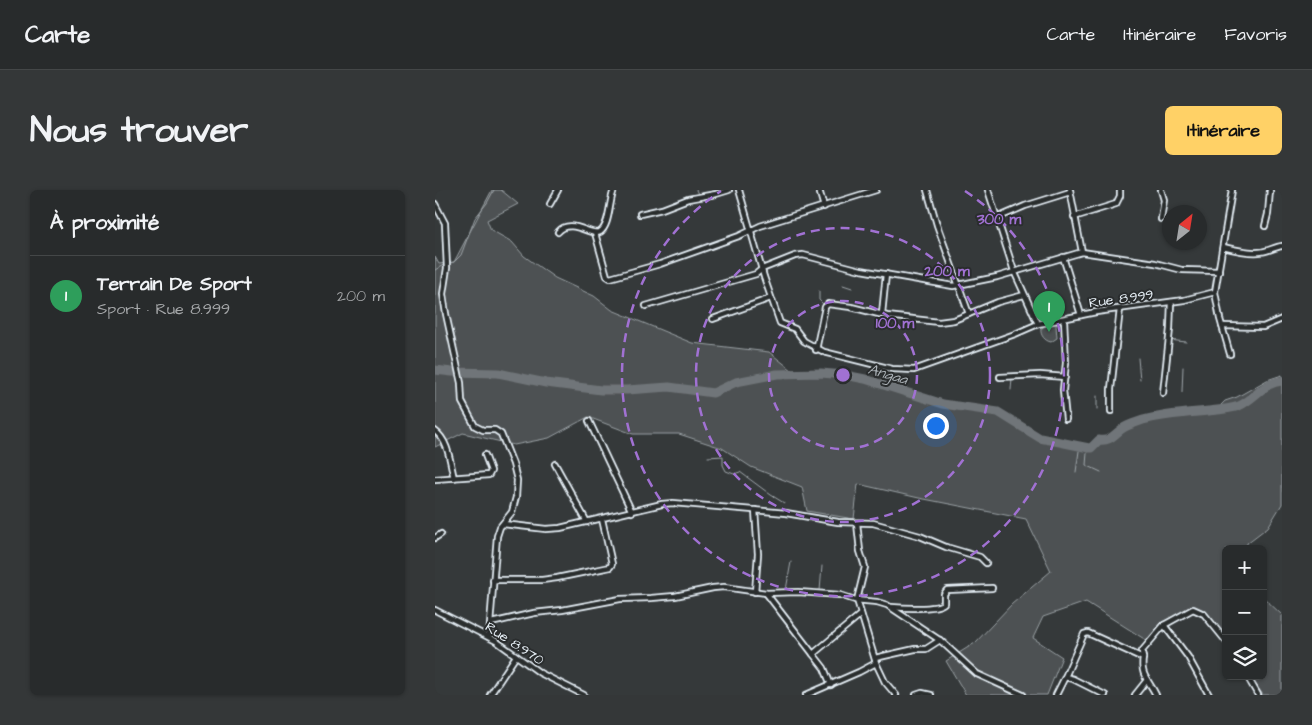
<!DOCTYPE html>
<html lang="fr">
<meta charset="utf-8">
<style>
body{margin:0;font-family:"Architects Daughter",sans-serif;background:#343738;color:#f1f3f6}
.controls{position:absolute;right:15px;bottom:15px;display:grid;overflow:hidden;border-radius:8px;box-shadow:0 1px 4px #0004}
.controls button{width:45px;height:45px;display:grid;place-items:center;padding:0;border:0;border-bottom:1px solid #444748;background:#282b2c;color:#f1f3f6;font:25px sans-serif}
.compass{position:absolute;left:727px;top:15px;width:45px;height:45px;border-radius:50%;background:#282b2c;box-shadow:0 1px 4px #0004;rotate:30deg}
.you{position:absolute;left:500px;top:235px;width:18px;height:18px;margin:-12px;border:4px solid #fff;border-radius:50%;background:#1a73e8;box-shadow:0 0 0 8px #1a73e833}
.badge{display:grid;place-items:center;width:32px;height:32px;border-radius:50%;background:#ffd166;color:#fff;font-size:16px;font-weight:700}
.pin{position:absolute;translate:-50% -41px;filter:drop-shadow(0 1px 2px #0008)}
.pin::after{content:'';position:absolute;top:26px;width:18px;height:15px;background:inherit;clip-path:polygon(0 0,100% 0,50% 100%)}
.list{margin:0;padding:0;list-style:none}
h2{display:flex;justify-content:space-between;align-items:center;height:65px;margin:0;padding:0 20px;font-size:21px}
h2 small{font-size:16px;font-weight:400;color:#a5a7a9}
.list li{display:grid;grid-template-columns:32px 1fr auto;gap:15px;align-items:center;box-sizing:border-box;height:80px;padding:0 20px;border-top:1px solid #444748}
.list b{display:block;font-size:19px;white-space:nowrap}
.list p{margin:0;font-size:16px;white-space:nowrap;color:#a5a7a9}
.list em{font-size:16px;font-style:normal;color:#a5a7a9}
.icon{flex:none;width:28px;height:28px;fill:none;stroke:currentColor;stroke-width:2;stroke-linecap:round;stroke-linejoin:round}
.map{position:relative;flex:none;width:847px;height:505px;overflow:hidden;border-radius:8px}
header{display:flex;align-items:center;gap:30px;box-sizing:border-box;height:70px;padding:0 25px;background:#282b2c;border-bottom:1px solid #444748}
header strong{font-size:24px}
nav{display:flex;gap:28px;margin-inline-start:auto;font-size:18px}
.intro{display:flex;align-items:center;justify-content:space-between;box-sizing:border-box;height:120px;padding:0 30px}
h1{margin:0;font-size:35px}
.button{padding:12px 22px;border-radius:8px;background:#ffd166;color:#111;font-size:18px;font-weight:700}
main{display:flex;gap:30px;padding:0 30px}
aside{flex:1;background:#282b2c;border-radius:8px;box-shadow:0 1px 4px #0004}
.map>svg:first-child{display:block}
.green{fill:#4d5152;stroke:#9aa1a5}
.lines{fill:none;stroke-linecap:round;stroke-linejoin:round}
.stream{stroke:#a0a7ac;stroke-width:1}
.river{stroke:#707579;stroke-width:9}
.street-casing{stroke:#e8f1f8;stroke-width:8}
.street{stroke:#2a2d2e;stroke-width:4.5}
.ring{fill:none;stroke:#a171d3;stroke-width:2.5;stroke-dasharray:9 6}
.labels{text-anchor:middle;stroke-width:4;stroke-linejoin:round;paint-order:stroke}
.street-label{font-size:14px;fill:#e8f1f8;stroke:#2a2d2e}
.water-label{font-size:15px;font-style:italic;fill:#acb3b8;stroke:#2a2d2e}
.centre{fill:#a171d3;stroke:#2a2d2e;stroke-width:2.5}
.ring-label{font-size:15px;text-anchor:middle;font-weight:bold;fill:#a171d3;stroke:#2a2d2e;stroke-width:4;stroke-linejoin:round;paint-order:stroke}
</style>
<header>
<strong>Carte</strong>
<nav><a>Carte</a><a>Itinéraire</a><a>Favoris</a></nav>
</header>
<div class="intro"><h1>Nous trouver</h1><a class="button">Itinéraire</a></div>
<main>
<aside>
<h2>À proximité<small></small></h2>
<ul class="list">
<li><span class="badge" style="background:#2e9e5b">1</span><div><b>Terrain De Sport</b><p>Sport · Rue 8.999</p></div><em>200 m</em></li>
</ul>
</aside>
<div class="map">
<svg width="847" height="505" viewBox="0 0 847 505">
<rect width="100%" height="100%" fill="#35393a"/>
<filter id="ink" filterUnits="userSpaceOnUse"><feTurbulence type="fractalNoise" baseFrequency=".02" numOctaves="2"/><feDisplacementMap in="SourceGraphic" scale="10" xChannelSelector="R" yChannelSelector="G"/><feConvolveMatrix kernelMatrix="1 2 1 2 8 2 1 2 1" color-interpolation-filters="sRGB"/></filter>
<g filter="url(#ink)">
<g class="green">
<path d="M57 0H66L83 14 52 30 56 40 77 52 89 66 120 88 159 106 177 120 257 153 334 162 362 184 386 183 430 189 508 214 563 222 605 248 623 250 642 257 656 258 664 250 669 251 677 248 689 237 698 233 731 224 780 221 790 211 802 207 832 190 847 185V314L833 337 812 353V359H791V451L780 437 756 417 714 452 651 412 608 427 598 448 627 467 612 505H531L511 471 540 453 577 414 616 381 591 329 484 308 423 294 419 329 372 321 367 297 316 277 287 258 244 244H198L153 227 114 248 79 255 28 243 0 257V67L4 74 19 72Z"/>
<path d="M623 131 621 136 622 148 616 152C610 151 605 145 606 139L613 133Z"/>
<path d="M828 407 847 425V505H828L815 486H828Z"/>
</g>
<g class="lines">
<g class="stream">
<path d="M261 0 266 10"/>
<path d="M14 73 19 72 26 65 40 28 52 13 59 0"/>
<path d="M0 80 10 74"/>
<path d="M408 95 417 98"/>
<path d="M384 101V110L389 115"/>
<path d="M734 150 751 152"/>
<path d="M703 168 705 190"/>
<path d="M726 191V205"/>
<path d="M576 200 577 188"/>
<path d="M747 202 748 177"/>
<path d="M662 219V206"/>
<path d="M652 263 651 275 666 282"/>
<path d="M273 267 288 266V275L291 281 299 284 305 282 336 305 349 313"/>
<path d="M641 282 644 261"/>
<path d="M351 400 356 372"/>
<path d="M385 401 387 376"/>
</g>
<path class="river" d="M0 180 17 182 63 183 111 193 166 200H192L234 197 278 203 301 192 342 184 386 183 410 185 430 189 508 214 563 222 605 248 654 258H656L664 250C677 252 680 242 690 237 696 234 702 232 708 230 730 224 751 223 773 221 783 220 795 219 804 216 820 209 829 192 847 191"/>
<g class="street-casing">
<g id="street">
<path d="M304 0 329 87 345 133 360 139 369 151 389 162 457 179 479 180 580 144 603 134 661 122 749 110 780 102 797 0"/>
<path d="M384 0 389 17"/>
<path d="M492 0 502 35 534 124"/>
<path d="M553 0 579 81 603 134"/>
<path d="M726 0 729 10 726 29"/>
<path d="M0 14 10 33 12 78 8 104 11 124 26 193 27 212 40 236 48 240H60L66 244 78 274 82 290 81 307 77 322 65 337 62 346 54 447"/>
<path d="M115 14 123 0"/>
<path d="M205 24 227 19 253 9 281 4 294 0"/>
<path d="M639 27 681 14 685 6V0"/>
<path d="M562 28 590 16 635 2"/>
<path d="M830 36 833 24 835 0"/>
<path d="M123 42C136 27 156 47 165 42 175 36 174 10 179 0"/>
<path d="M160 43 172 86 175 88 225 74 304 46 325 36 441 0"/>
<path d="M788 57C800 60 812 63 824 62 832 62 839 57 847 56"/>
<path d="M647 62 720 73 747 80 784 81"/>
<path d="M628 67 646 125"/>
<path d="M780 102 785 129 795 164"/>
<path d="M211 116 321 84 327 79 360 66 368 65 426 80 518 96 562 87 647 62 635 0"/>
<path d="M447 124 451 84"/>
<path d="M278 129 336 108"/>
<path d="M629 129 631 173 628 200 631 229"/>
<path d="M787 136 828 137 847 129"/>
<path d="M381 160 390 117 393 114 416 117 452 126 504 132 519 130 563 112 589 105"/>
<path d="M565 187 605 185 630 187"/>
<path d="M728 203 735 139 736 112"/>
<path d="M676 221V199L685 119"/>
<path d="M154 231 197 322"/>
<path d="M0 241C14 251 15 273 19 288"/>
<path d="M120 274 152 332"/>
<path d="M0 289 54 285 56 281 50 265"/>
<path d="M68 334 111 339 125 338 227 314 238 313 351 323 403 332 438 333 485 346 511 357 545 367 551 373"/>
<path d="M0 348 6 344"/>
<path d="M58 390H107L122 388 175 377 177 374 167 329"/>
<path d="M320 402 323 364 320 320"/>
<path d="M331 403 378 464"/>
<path d="M456 417C467 418 502 420 509 413V404L512 400 557 398"/>
<path d="M0 420 61 451 105 483 149 505"/>
<path d="M56 433 99 423 127 420 185 409 216 408 240 406 278 398 289 397 331 403 363 402 405 405 420 410 442 412 452 415 506 451 542 484 588 505"/>
<path d="M729 435 753 467 774 505"/>
<path d="M440 468 480 459H491L505 450"/>
<path d="M708 468 707 461 729 435 758 419 769 424 791 451"/>
<path d="M441 473 450 492 461 505"/>
<path d="M812 486 823 505"/>
<path d="M630 487 638 489 670 505"/>
<path d="M396 495 389 478 378 464 426 424"/>
<path d="M55 505 81 466"/>
<path d="M371 505 424 482 441 473 422 410 430 377 425 361 422 333"/>
<path d="M481 505 487 503 496 505"/>
<path d="M621 505 630 487 649 444 653 443 708 468C705 486 714 490 721 505"/>
<path d="M700 505 712 490"/>
</g>
</g>
<use href="#street" class="street"/>
</g>
</g>
<g class="ring">
<circle cx="408" cy="185" r="74"/>
<circle cx="408" cy="185" r="147"/>
<path d="M530 1A221 221 0 1 1 286 1"/>
</g>
<g class="labels">
<g class="street-label">
<text transform="translate(686 108) rotate(-8)" y="5">Rue 8.999</text>
<text transform="translate(80 453) rotate(33)" y="5">Rue 8.970</text>
</g>
<g class="water-label">
<text transform="translate(453 184) rotate(16)" y="5">Angaa</text>
</g>
</g>
<circle cx="408" cy="185" r="8" class="centre"/>
<g class="ring-label">
<text x="564" y="34">300 m</text>
<text x="512" y="86">200 m</text>
<text x="460" y="138">100 m</text>
</g>
</svg>
<div class="controls">
<button>+</button>
<button>−</button>
<button><svg class="icon" aria-label="layers" viewBox="0 0 24 24"><path d="M12 4l9 5-9 5-9-5zM3 14l9 5 9-5"/></svg></button>
</div>
<svg class="compass" viewBox="-18 -18 36 36"><path d="M0-13l5 13h-10z" fill="#e53935"/><path d="M0 13l5-13h-10z" fill="#a5a7a9"/></svg>
<div class="you"></div>
<div class="pin badge" style="left:614px;top:142px;background:#2e9e5b">1</div>
</div>
</main>
